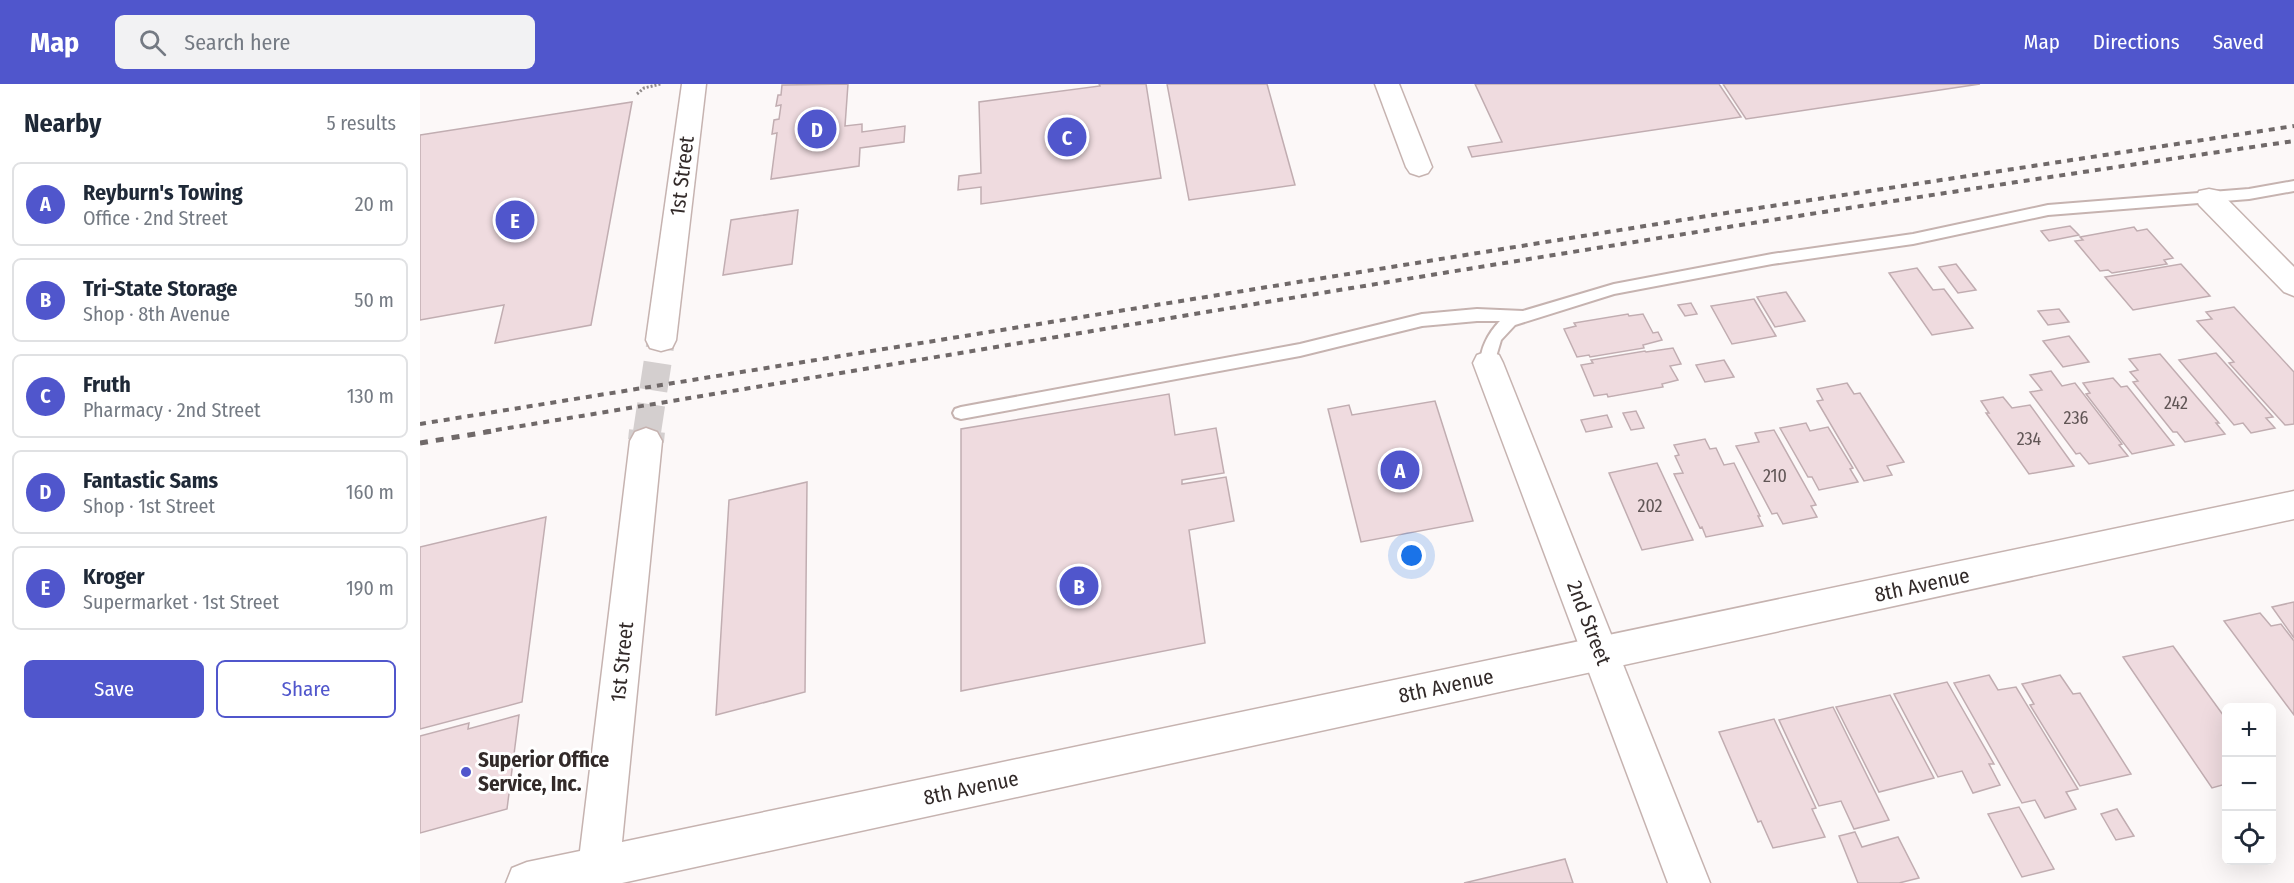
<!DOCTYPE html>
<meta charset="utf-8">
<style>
body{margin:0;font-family:"Fira Sans Condensed",sans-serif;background:#f2f2f3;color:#1f2937}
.controls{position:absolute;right:18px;bottom:18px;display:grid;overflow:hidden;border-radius:9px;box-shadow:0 6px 24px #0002}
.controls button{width:54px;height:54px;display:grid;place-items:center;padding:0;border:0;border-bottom:2px solid #e0e1e3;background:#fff;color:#1f2937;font:30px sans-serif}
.you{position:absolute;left:992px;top:472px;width:21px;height:21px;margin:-15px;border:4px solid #fff;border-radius:50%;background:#1a73e8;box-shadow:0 0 0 9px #1a73e833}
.badge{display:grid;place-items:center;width:39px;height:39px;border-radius:50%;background:#5056cc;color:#fff;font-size:20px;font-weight:700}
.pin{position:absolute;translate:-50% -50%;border:3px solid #fff;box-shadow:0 2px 6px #0006}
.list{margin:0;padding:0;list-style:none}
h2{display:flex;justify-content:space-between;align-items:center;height:78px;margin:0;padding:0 24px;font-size:26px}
h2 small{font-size:20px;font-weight:400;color:#747a83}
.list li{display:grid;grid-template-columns:39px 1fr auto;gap:18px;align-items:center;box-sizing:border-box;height:84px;margin:0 12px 12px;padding:0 12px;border:2px solid #e0e1e3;border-radius:9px}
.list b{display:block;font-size:22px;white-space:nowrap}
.list p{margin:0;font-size:20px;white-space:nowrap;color:#747a83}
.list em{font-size:20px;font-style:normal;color:#747a83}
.actions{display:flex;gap:12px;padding:18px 24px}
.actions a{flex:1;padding:14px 0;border:2px solid #5056cc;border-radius:9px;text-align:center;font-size:21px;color:#5056cc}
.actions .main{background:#5056cc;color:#fff}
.icon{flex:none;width:33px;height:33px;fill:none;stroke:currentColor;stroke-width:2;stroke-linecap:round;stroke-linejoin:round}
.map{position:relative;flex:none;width:1874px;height:799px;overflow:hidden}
header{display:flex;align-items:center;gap:36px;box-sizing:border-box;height:84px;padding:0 30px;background:#5056cc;color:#fff}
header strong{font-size:28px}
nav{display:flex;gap:33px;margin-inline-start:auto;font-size:21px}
.search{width:420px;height:54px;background:#f2f2f3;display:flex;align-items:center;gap:15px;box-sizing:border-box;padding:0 21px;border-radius:9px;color:#747a83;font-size:22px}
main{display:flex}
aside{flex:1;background:#fff}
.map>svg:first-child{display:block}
.building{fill:#efdbdf;stroke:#c1adb1;stroke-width:1.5}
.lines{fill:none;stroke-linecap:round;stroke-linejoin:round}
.tertiary-tunnel-far1{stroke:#d4cfcf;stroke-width:28;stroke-dasharray:28 14;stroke-linecap:butt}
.tertiary-tunnel{stroke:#d4cfcf;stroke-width:36;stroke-dasharray:36 18;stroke-linecap:butt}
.service-casing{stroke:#c6b3b0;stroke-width:4}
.minor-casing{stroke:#c6b3b0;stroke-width:3}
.tertiary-casing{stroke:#c6b3b0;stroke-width:3}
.path{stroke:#918b8a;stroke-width:3;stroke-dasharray:2 2;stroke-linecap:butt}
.service{fill:#fff;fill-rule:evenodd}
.minor{fill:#fff;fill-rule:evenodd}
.tertiary{fill:#fff;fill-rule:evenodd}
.rail-far1{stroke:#706969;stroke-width:4;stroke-dasharray:6 6;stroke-linecap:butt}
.rail{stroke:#706969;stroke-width:5;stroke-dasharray:8 8;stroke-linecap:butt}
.poi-dot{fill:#5056cc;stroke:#fff;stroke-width:2}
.labels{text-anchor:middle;stroke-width:6;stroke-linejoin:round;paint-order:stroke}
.number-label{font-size:18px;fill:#615656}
.street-label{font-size:21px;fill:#322a29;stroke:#fff}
.poi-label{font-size:21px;font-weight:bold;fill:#322a29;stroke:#fff;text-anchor:start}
</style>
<header>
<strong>Map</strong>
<div class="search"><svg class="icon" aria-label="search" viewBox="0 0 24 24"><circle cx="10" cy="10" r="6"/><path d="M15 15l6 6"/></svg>Search here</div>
<nav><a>Map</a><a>Directions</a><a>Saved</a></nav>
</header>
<main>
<aside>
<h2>Nearby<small>5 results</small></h2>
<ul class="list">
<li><span class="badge">A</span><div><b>Reyburn's Towing</b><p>Office · 2nd Street</p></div><em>20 m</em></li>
<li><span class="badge">B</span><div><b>Tri-State Storage</b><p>Shop · 8th Avenue</p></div><em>50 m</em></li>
<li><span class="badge">C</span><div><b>Fruth</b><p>Pharmacy · 2nd Street</p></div><em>130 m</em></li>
<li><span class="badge">D</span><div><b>Fantastic Sams</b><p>Shop · 1st Street</p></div><em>160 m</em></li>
<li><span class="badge">E</span><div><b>Kroger</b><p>Supermarket · 1st Street</p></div><em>190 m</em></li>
</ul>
<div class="actions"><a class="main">Save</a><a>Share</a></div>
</aside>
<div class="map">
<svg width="1874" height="799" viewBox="0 0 1874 799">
<rect width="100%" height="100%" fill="#fcf8f8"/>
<g class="building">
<path d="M428 0 425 42 442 40V48L485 42 484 58 440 64 439 82 351 95 357 49 352 50 354 36 359 35 361 21 356 22 358 11H361L362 1Z"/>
<path d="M679 0H726L741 94 561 120V103L538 106 539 92 561 89 559 18 680 2Z"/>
<path d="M747 0H847L875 101 769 116Z"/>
<path d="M1055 0H1299L1321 33 1052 73 1048 63 1082 58Z"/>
<path d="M1303 0H1560L1326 35Z"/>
<path d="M212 18 171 241 75 259 84 221 0 236V51Z"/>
<path d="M378 126 372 180 303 191 311 136Z"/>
<path d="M1650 142 1659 151 1629 157 1621 147Z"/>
<path d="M1714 143 1717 147 1727 145 1753 174 1744 176 1747 180 1692 189 1688 186 1680 187 1655 157 1663 156 1660 153Z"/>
<path d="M1536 180 1556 206 1538 209 1519 183Z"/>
<path d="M1761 180 1790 212 1713 226 1685 193Z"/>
<path d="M1497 184 1513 206 1524 205 1553 244 1512 251 1469 189Z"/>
<path d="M1366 208 1385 237 1355 243 1337 213Z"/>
<path d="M1334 215 1356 252 1312 260 1291 222Z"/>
<path d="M1271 219 1277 230 1265 232 1258 221Z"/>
<path d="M1814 223 1874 288V340L1865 341 1809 279 1814 278 1777 237 1792 235 1786 228Z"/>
<path d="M1639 225 1649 238 1628 241 1618 227Z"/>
<path d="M1208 230 1209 232 1223 230 1233 249 1238 248 1242 256 1223 261 1224 264 1170 273 1169 271 1157 273 1144 245 1156 242 1154 239Z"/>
<path d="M1649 252 1669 278 1643 283 1623 257Z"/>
<path d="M1253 264 1261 280 1250 282 1258 296 1242 300 1243 303 1188 313 1187 310 1174 312 1161 281 1173 279 1171 276 1225 267 1226 268Z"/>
<path d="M1796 269 1853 333 1846 334 1855 344 1831 349 1823 339 1814 341 1759 276Z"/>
<path d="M1740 270 1799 339H1796L1805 350 1765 358 1757 348H1753L1713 298 1718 297 1710 288 1718 286 1709 275Z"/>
<path d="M1304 276 1314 293 1285 298 1276 281Z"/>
<path d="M1631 287 1642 302 1655 299 1702 360 1699 361 1708 372 1669 380 1660 369 1656 370 1610 308 1622 306 1610 291Z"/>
<path d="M1693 294 1701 303 1707 302 1754 361 1712 370 1666 310 1670 309 1663 299Z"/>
<path d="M1427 299 1434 310 1440 309 1484 378 1467 382 1472 391 1444 397 1397 317 1403 316 1397 305Z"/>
<path d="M749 310 755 351 796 344 804 389 762 396V400L806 393 814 437 769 446 785 559 541 607V345Z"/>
<path d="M1583 313 1592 324 1610 321 1654 382 1609 390 1566 329H1569L1561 317Z"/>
<path d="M1015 317 1053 437 941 458 908 325 929 321 932 331Z"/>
<path d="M1216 327 1224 344 1211 346 1203 329Z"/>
<path d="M1187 331 1192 343 1166 348 1161 336Z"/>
<path d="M1386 339 1390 347 1408 343 1433 384 1430 385 1438 398 1399 406 1392 393H1388L1360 344Z"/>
<path d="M1354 346 1396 421 1391 422 1397 433 1363 440 1357 429 1352 430 1316 362 1339 358 1335 349Z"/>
<path d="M1285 355 1290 365 1296 364 1304 381 1314 379 1340 432H1338L1343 442 1286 453 1282 443 1280 444 1254 390 1263 389 1255 372 1259 371 1254 361Z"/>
<path d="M1237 379 1273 456 1222 466 1189 389Z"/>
<path d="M387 398 385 608 296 631 309 416Z"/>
<path d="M126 433 102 618 0 645V463Z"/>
<path d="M1874 518V554L1852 523Z"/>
<path d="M1840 529 1851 542 1861 540 1874 557V631L1804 537Z"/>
<path d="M1753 562 1806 635V700L1792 704 1703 573Z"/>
<path d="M1569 591 1578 606 1596 603 1658 705 1646 708 1656 725 1625 734 1615 716 1602 719 1534 599Z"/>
<path d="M1640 591 1653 610 1660 609 1711 690 1660 702 1610 621 1614 620 1602 600Z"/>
<path d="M1527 598 1574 680H1569L1580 701 1553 709 1542 687 1518 693 1474 610Z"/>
<path d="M1470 611 1514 694 1459 708 1416 623Z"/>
<path d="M1413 623 1469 736 1434 745 1421 717 1399 722 1359 636Z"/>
<path d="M99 631 87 725 0 749V652L49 639 48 645Z"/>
<path d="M1354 635 1396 724 1392 725 1405 753 1353 764 1341 737 1338 738 1299 648Z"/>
<path d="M1599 723 1634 785 1602 793 1568 730Z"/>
<path d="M1697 725 1714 752 1696 756 1681 730Z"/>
<path d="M1435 748 1442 763 1478 753 1499 794 1479 799H1438L1419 752Z"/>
<path d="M1145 775 1153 799H1044Z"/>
</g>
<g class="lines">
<path class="tertiary-tunnel-far1" d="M227 348 241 256"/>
<path class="tertiary-tunnel" d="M226 357 227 347"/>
<g class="service-casing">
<path id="service" d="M1874 97V107L1829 115 1628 131 1493 160 1352 180 1194 210 1095 241 1081 256 1073 283H1063C1056 269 1070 247 1080 237H1057L1002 242 880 272 541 335 535 333 533 329 535 325 541 323 880 260 1002 230 1057 225 1103 227 1194 200 1352 170 1493 150 1628 121 1829 105Z"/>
</g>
<g class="minor-casing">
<g id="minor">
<path d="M955 0H979L1012 83 1008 89 999 92 990 89 986 83Z"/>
<path d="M1789 105 1799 107 1874 183V212L1864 208 1779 121 1776 114 1779 107Z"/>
<path d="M1068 267 1079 271 1083 279 1290 799H1248L1053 279 1057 271Z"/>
</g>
</g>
<g class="tertiary-casing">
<g id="tertiary">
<path d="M262 0H286L256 256 252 264 241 267 230 264 226 256Z"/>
<path d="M226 344 237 348 242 357 202 758 1874 407V435L202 799H86L92 784 107 778 160 767 210 357 215 348Z"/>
</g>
</g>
<path class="path" d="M217 10 224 4 241 0"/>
<use href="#service" class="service"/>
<use href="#minor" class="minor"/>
<use href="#tertiary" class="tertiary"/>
<g class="rail-far1">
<path d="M0 340 1293 131 1874 42"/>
<path d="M64 348C667 249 1269 144 1874 57"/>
</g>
<path class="rail" d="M0 359 73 347"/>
</g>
<circle class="poi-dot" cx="46" cy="688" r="6"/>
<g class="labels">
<g class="number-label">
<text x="1756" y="325">242</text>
<text x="1656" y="340">236</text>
<text x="1609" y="361">234</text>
<text x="1355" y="398">210</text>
<text x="1230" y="428">202</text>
</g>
<g class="street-label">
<text transform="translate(262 92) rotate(-83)" y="7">1st Street</text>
<text transform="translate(1502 501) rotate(-12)" y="7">8th Avenue</text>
<text transform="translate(1169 539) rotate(69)" y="7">2nd Street</text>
<text transform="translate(202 578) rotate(-84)" y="7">1st Street</text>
<text transform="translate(1026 602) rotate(-12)" y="7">8th Avenue</text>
<text transform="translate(551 704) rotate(-12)" y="7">8th Avenue</text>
</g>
<g class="poi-label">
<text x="58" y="683">Superior Office<tspan x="58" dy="24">Service, Inc.</tspan></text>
</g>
</g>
</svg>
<div class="controls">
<button>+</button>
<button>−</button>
<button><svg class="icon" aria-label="locate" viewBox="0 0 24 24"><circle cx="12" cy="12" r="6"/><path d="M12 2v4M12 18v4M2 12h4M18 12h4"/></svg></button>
</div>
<div class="you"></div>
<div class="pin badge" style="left:980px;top:386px">A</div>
<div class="pin badge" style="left:659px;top:502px">B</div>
<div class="pin badge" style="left:647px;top:53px">C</div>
<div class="pin badge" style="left:397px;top:45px">D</div>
<div class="pin badge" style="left:95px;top:136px">E</div>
</div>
</main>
